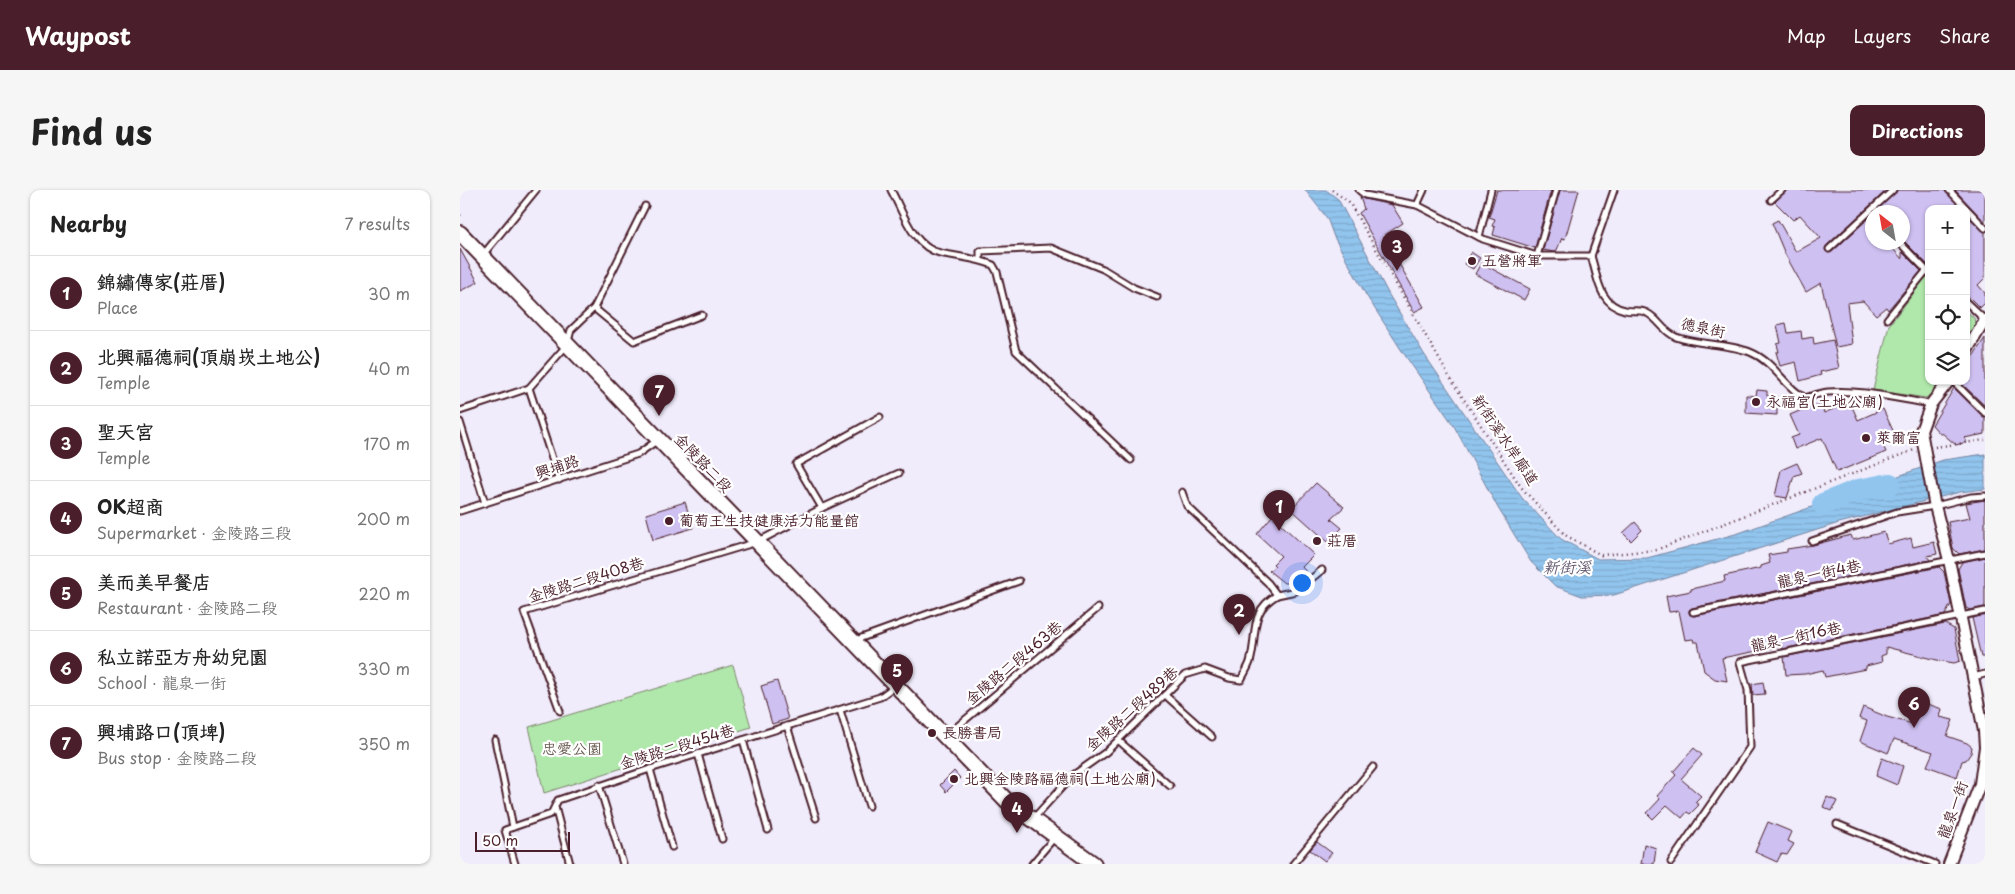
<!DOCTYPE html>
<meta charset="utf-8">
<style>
body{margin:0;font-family:"Playpen Sans","LXGW WenKai TC",sans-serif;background:#f6f6f6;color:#222}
.controls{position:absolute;right:15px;top:15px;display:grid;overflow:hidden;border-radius:10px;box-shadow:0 1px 4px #0004}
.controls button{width:45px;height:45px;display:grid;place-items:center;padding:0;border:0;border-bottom:1px solid #e0e0e0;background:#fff;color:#222;font:25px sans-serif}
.compass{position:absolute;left:1405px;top:15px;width:45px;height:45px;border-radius:50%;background:#fff;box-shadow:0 1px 4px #0004;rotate:329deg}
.scale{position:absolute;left:15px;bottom:12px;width:95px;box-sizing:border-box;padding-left:5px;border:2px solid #4a1f2b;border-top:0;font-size:14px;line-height:18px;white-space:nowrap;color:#4a1f2b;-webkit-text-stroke:4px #fff;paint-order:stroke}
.you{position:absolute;left:841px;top:392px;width:18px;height:18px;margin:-12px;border:4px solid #fff;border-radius:50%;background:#1a73e8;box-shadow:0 0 0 8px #1a73e833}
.badge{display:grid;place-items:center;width:32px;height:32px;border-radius:50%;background:#4a1f2b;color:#fff;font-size:16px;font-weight:700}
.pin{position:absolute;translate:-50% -41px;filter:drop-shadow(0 1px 2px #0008)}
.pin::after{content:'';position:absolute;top:26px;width:18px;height:15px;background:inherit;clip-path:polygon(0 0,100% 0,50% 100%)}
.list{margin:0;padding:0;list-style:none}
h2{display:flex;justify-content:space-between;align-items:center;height:65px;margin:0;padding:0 20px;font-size:21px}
h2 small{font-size:16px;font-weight:400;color:#767676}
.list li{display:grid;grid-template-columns:32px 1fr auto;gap:15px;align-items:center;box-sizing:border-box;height:75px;padding:0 20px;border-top:1px solid #e0e0e0}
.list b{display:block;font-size:19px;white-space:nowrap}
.list p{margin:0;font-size:16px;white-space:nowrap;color:#767676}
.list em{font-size:16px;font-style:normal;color:#767676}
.icon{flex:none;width:28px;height:28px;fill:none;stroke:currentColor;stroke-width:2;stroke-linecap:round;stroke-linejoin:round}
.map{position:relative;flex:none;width:1525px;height:674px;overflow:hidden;border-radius:10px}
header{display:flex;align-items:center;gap:30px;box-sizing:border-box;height:70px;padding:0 25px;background:#4a1f2b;color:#fff}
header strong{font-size:24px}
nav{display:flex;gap:28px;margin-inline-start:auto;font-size:18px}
.intro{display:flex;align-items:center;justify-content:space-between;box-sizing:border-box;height:120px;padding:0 30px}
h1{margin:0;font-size:35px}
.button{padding:12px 22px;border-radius:10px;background:#4a1f2b;color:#fff;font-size:18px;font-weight:700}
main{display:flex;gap:30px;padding:0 30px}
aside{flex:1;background:#fff;border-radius:10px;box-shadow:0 1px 4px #0004}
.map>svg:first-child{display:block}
.green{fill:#b0e8ac;stroke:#7d846c}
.water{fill:url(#water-rules);stroke:#7583a0}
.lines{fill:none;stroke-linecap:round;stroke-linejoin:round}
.river{stroke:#91c5ee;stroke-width:22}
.building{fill:#cec0f1;stroke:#4a1f2b}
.lane-casing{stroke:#4a1f2b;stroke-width:9}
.street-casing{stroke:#4a1f2b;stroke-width:14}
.secondary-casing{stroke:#4a1f2b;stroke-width:18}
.path{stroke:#4a1f2b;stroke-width:2.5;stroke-dasharray:1 4;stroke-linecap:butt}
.lane{stroke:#fff;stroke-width:5}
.street{stroke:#fff;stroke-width:10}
.secondary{stroke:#fff;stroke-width:14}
.poi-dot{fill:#4a1f2b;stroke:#fff;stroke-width:2}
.labels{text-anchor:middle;stroke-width:4.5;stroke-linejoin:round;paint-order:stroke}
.poi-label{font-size:15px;fill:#4a1f2b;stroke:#fff;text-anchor:start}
.street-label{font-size:15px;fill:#4a1f2b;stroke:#fff}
.park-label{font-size:15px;fill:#695b52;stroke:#fff}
.water-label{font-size:16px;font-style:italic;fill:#63596f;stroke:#fff}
</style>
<header>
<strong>Waypost</strong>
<nav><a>Map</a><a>Layers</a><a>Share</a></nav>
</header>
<div class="intro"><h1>Find us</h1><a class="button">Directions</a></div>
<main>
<aside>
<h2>Nearby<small>7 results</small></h2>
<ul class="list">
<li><span class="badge">1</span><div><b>錦繡傳家(莊厝)</b><p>Place</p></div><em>30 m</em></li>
<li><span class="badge">2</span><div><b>北興福德祠(頂崩崁土地公)</b><p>Temple</p></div><em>40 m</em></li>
<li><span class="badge">3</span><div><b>聖天宮</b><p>Temple</p></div><em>170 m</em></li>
<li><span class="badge">4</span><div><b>OK超商</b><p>Supermarket · 金陵路三段</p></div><em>200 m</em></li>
<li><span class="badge">5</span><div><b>美而美早餐店</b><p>Restaurant · 金陵路二段</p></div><em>220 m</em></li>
<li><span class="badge">6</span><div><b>私立諾亞方舟幼兒園</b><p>School · 龍泉一街</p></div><em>330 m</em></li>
<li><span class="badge">7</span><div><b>興埔路口(頂埤)</b><p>Bus stop · 金陵路二段</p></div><em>350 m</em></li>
</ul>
</aside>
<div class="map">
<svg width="1525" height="674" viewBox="0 0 1525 674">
<defs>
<pattern id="water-rules" width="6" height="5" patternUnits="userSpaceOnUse" patternTransform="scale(1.25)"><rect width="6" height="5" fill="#91c5ee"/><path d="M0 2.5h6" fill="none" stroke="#7fa9cc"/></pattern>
</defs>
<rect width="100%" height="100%" fill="#f0ecfb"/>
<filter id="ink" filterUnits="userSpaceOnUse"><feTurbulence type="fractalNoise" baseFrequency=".02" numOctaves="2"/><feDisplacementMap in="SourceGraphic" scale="10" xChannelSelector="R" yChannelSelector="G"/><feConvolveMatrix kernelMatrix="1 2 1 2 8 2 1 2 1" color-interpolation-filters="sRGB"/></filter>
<g filter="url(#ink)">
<g class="green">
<path d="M1467 86 1469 88V191H1481L1473 202 1466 208 1413 200 1429 135Z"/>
<path d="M1506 121 1514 128 1516 138 1506 152Z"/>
<path d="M273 475 291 537 84 603 69 537Z"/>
</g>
<path class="water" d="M845 0H866L878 9 929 105 964 164 1062 308 1101 349 1138 369 1187 368 1279 343 1483 270 1525 264V299L1500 302 1379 333 1154 405 1122 406 1095 396 1071 372 1038 318 994 236 942 161 906 105 874 47 867 28Z"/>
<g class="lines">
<path class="river" d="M1363 314 1398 300 1430 294"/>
</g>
<g class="building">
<path d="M1037 0H1091L1075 58 1033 45 1035 37 1032 36 1035 29 1029 27Z"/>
<path d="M1100 0H1119L1105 49 1102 48 1096 62H1094L1083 60Z"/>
<path d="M1326 0H1427L1366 56 1365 60 1368 63 1372 62 1412 25V52H1427L1442 69V62L1461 81 1428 120 1426 117 1416 125 1403 111 1387 113 1392 154 1376 157 1361 93 1346 102 1325 64 1312 33 1318 30 1336 62 1361 48 1340 25 1333 30 1315 12Z"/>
<path d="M1437 0H1485L1501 19H1469V76L1442 49V22H1415Z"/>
<path d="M1495 0H1525V32Z"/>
<path d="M900 7 904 9 932 15 943 33 923 46 964 117 954 122 899 23 904 19Z"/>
<path d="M1506 25 1525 42V88L1518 95 1525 103V113L1520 118 1507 105 1506 106Z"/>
<path d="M0 59 18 92 0 101Z"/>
<path d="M1011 62 1020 68 1013 79 1004 74Z"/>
<path d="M1021 73 1070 99 1064 110 1015 84Z"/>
<path d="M1326 133 1328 143 1341 141 1342 149 1353 147 1354 154 1373 150 1379 178 1360 182 1361 185 1340 191 1336 172 1320 176 1316 162H1319L1317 154 1321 153 1317 135Z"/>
<path d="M1525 148V214L1524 215 1499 191H1506V177Z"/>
<path d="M1494 198 1525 227V244L1504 248 1507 252 1496 255 1482 243 1481 245 1472 235Z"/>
<path d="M1297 200 1307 201V206L1317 207V225L1286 223V205L1296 206Z"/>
<path d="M1390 212 1398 230 1423 219 1435 245 1421 251 1426 262 1377 282 1362 248 1335 259 1331 248 1339 245 1330 225 1351 216 1361 214 1364 223Z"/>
<path d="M1337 273 1342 283 1334 286 1327 308 1315 306 1321 280Z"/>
<path d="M856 293 884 317 871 329 882 338 868 352 831 319Z"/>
<path d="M1525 310V359L1499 364 1493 358 1488 332 1510 328 1506 313Z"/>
<path d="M225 312 233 338 193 350 186 324Z"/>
<path d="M812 326 854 365 842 377 848 384 839 393H824L809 381 815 376 813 374 821 366 797 344Z"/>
<path d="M1175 332 1182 340 1171 351 1163 343Z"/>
<path d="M1424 342 1428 354 1451 348 1453 357 1474 352 1477 364 1467 366 1470 370 1232 418 1229 420V423L1234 426 1479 377 1484 382 1491 414 1485 425 1322 459V456L1262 468 1267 491 1255 489 1244 481 1238 452H1234L1233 449 1225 450 1219 421 1209 422 1206 406 1231 401V399L1265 391 1264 386 1301 378V376L1310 373 1308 365 1327 362V359L1353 355 1391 345 1393 350Z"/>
<path d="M1525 367V417L1510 420 1506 418 1498 379 1502 372Z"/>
<path d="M1525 425V467H1521L1512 428Z"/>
<path d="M1485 434 1494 439 1500 471 1494 473 1477 470 1426 457V464L1421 466 1422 472 1406 476V479L1365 487 1363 480 1345 484 1326 485 1324 467Z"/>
<path d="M317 491 328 529 312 534 301 496Z"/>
<path d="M1303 492 1305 504 1293 505 1292 494Z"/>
<path d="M1459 511 1482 519 1480 527 1493 530 1487 546 1507 553 1512 557 1511 563 1506 570 1502 571 1497 587 1467 576 1473 562 1434 549 1428 563 1400 551 1407 531 1399 528 1403 517 1427 527 1453 534Z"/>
<path d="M1234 558 1242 565 1221 589 1241 606 1235 612 1239 615 1230 624 1227 622 1222 628 1207 615 1193 629 1187 623 1200 609 1197 606 1216 585 1213 582Z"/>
<path d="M1422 568 1443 576 1437 595 1416 586Z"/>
<path d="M494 581 500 588 486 602 480 595Z"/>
<path d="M1367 607 1377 611 1372 621 1363 617Z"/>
<path d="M1308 632 1332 642 1328 651 1334 654 1327 665 1321 664 1317 672 1295 662Z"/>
<path d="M857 652 872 663 865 671 850 660Z"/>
<path d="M1184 654 1196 658 1194 674H1181Z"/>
</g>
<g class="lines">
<g class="lane-casing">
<g id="lane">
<path d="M431 0C443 22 453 57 480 63 498 67 516 68 533 75L537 82 556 161 671 270"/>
<path d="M899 0 905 5 957 15 1023 49 1077 66H1131"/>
<path d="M1489 0 1525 38"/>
<path d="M1311 10 1322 0"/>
<path d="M957 15 964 0"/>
<path d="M1019 47 1031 0"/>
<path d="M1439 52 1469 83"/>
<path d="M1369 59 1433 0"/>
<path d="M22 66 76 0"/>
<path d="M1077 66 1096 0"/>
<path d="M1131 66C1138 87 1138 114 1165 120 1172 122 1181 119 1187 123 1199 129 1202 141 1216 147 1237 155 1267 153 1290 162 1315 172 1323 196 1345 208 1352 206 1360 203 1368 202 1402 199 1437 209 1471 214"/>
<path d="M1131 66 1154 0"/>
<path d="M520 70V61L591 58 643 79 674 98 697 107"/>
<path d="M1506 112 1525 130"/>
<path d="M134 118 185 16"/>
<path d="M1427 129 1466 81"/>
<path d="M1493 191 1525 223"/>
<path d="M69 198 99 290"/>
<path d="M0 221 69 198 107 155 111 140 134 118 174 151 242 125"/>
<path d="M0 232 25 313"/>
<path d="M362 318 336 274 420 227"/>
<path d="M0 321 178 264 198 250"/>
<path d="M1352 351 1437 322 1475 316 1511 307 1525 306"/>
<path d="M817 405 836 401 862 380"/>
<path d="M1233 422 1525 363"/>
<path d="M393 451 559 391"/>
<path d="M1513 487 1525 484"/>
<path d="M705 505 752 547"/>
<path d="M380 520 409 616"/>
<path d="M100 521 64 422 297 352 362 318 439 283"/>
<path d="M327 536 356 628"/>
<path d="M486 546 638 418"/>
<path d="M35 550 53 637"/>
<path d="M283 550 308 640"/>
<path d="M658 550 710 596"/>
<path d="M238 564 262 649"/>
<path d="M190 579 212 657"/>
<path d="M139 595 163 674"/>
<path d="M95 617 110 674"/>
<path d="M573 629 612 586 646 562 725 485 745 479 769 488 781 490C784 484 788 478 790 472 798 445 788 422 817 405L808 393 727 316 722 302"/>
<path d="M1377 634 1475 674"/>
<path d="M1211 672 1290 557 1288 500 1280 472 1525 421"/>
<path d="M55 674 45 640 91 624 98 610 190 579 420 507 435 496"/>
<path d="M572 674 594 648"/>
<path d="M833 674 913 577"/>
</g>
</g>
<g class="street-casing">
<g id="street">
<path d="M1506 162 1525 130"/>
<path d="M1489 191 1471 214 1461 241 1474 312 1489 370 1524 541 1525 557 1520 594 1489 674"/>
</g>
</g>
<g class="secondary-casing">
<path id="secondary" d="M0 43 547 611 634 674"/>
</g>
<g class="path">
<path d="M872 0 889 12 990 188 1061 297 1105 345 1141 365 1196 360 1454 260"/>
<path d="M0 25 1 24"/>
<path d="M1475 257 1525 250"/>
</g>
<use href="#lane" class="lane"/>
<use href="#street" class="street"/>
<use href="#secondary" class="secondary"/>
</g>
</g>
<g class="poi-dot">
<circle cx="1012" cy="71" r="5"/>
<circle cx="1296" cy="212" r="5"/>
<circle cx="1406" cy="248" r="5"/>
<circle cx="209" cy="331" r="5"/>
<circle cx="857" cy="351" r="5"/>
<circle cx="472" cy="543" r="5"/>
<circle cx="494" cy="589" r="5"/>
</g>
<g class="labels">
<g class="poi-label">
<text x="1022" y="76">五營將軍</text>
<text x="1306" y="217">永福宮(土地公廟)</text>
<text x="1416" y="253">萊爾富</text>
<text x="219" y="336">葡萄王生技健康活力能量館</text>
<text x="867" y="356">莊厝</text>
<text x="482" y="548">長勝書局</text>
<text x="504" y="594">北興金陵路福德祠(土地公廟)</text>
</g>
<g class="street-label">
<text transform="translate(1243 138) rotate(12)" y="5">德泉街</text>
<text transform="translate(1045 250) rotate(56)" y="5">新街溪水岸廊道</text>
<text transform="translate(243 273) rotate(46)" y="5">金陵路二段</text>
<text transform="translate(97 277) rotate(-18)" y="5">興埔路</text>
<text transform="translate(1359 384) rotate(-12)" y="5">龍泉一街4巷</text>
<text transform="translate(126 390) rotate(-17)" y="5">金陵路二段408巷</text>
<text transform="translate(1336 447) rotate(-12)" y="5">龍泉一街16巷</text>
<text transform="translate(554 473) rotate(-40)" y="5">金陵路二段463巷</text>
<text transform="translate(672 519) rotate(-42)" y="5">金陵路二段489巷</text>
<text transform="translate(217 557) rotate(-17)" y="5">金陵路二段454巷</text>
<text transform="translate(1493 620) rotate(-70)" y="5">龍泉一街</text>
</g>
<g class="park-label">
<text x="112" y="564">忠愛公園</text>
</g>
<g class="water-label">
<text x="1107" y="383">新街溪</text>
</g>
</g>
</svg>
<div class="controls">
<button>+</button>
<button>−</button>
<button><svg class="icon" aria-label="locate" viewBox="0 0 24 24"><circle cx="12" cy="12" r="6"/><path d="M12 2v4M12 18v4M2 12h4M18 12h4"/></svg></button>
<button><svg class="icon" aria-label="layers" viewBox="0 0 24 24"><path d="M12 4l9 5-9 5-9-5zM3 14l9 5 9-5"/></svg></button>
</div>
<svg class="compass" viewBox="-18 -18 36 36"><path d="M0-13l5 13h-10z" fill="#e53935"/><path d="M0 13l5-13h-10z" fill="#767676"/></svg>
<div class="scale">50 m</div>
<div class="you"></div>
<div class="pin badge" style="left:819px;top:341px">1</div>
<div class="pin badge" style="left:779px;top:445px">2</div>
<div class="pin badge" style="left:937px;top:81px">3</div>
<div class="pin badge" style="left:557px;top:643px">4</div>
<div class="pin badge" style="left:437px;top:505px">5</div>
<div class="pin badge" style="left:1454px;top:538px">6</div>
<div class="pin badge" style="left:199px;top:226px">7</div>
</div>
</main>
